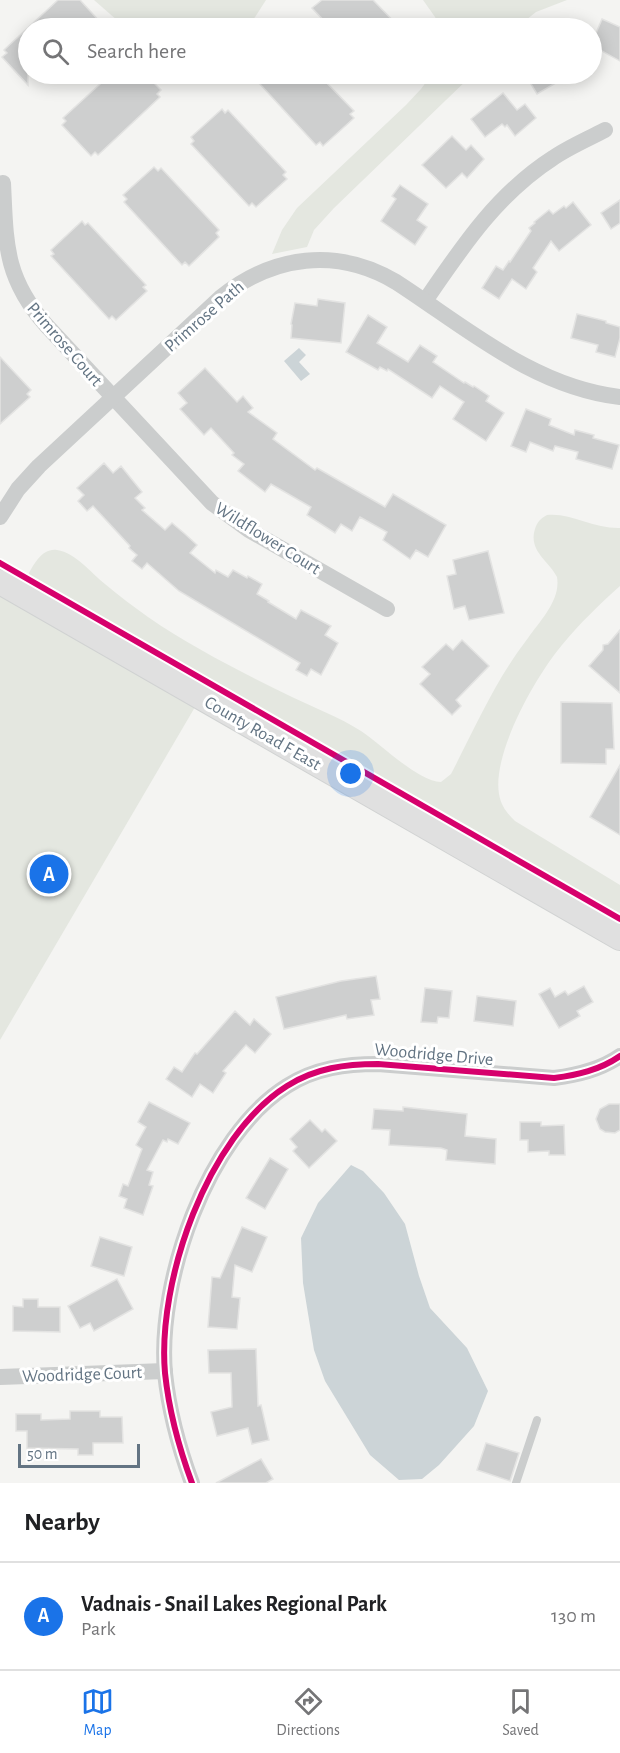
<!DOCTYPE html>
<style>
body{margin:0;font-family:"Alegreya Sans",sans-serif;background:#f6f6f6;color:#202124}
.scale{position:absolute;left:18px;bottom:15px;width:122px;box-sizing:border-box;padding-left:6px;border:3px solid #637483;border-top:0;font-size:16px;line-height:21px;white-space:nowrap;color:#637483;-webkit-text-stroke:4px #fff;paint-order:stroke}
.you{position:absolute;left:351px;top:774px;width:21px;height:21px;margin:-15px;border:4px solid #fff;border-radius:50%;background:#1a73e8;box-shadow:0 0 0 9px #1a73e833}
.badge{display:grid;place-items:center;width:39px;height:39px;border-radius:50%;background:#1a73e8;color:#fff;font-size:20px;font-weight:700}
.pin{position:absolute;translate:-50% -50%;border:3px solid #fff;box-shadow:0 2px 6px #0006}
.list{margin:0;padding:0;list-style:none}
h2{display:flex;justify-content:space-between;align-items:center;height:78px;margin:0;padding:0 24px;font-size:26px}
h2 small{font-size:20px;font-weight:400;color:#757577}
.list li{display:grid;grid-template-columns:39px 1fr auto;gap:18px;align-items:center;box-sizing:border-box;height:108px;padding:0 24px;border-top:2px solid #e0e0e0}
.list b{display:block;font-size:22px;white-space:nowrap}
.list p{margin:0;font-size:20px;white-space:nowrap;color:#757577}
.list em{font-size:20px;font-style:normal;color:#757577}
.icon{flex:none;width:33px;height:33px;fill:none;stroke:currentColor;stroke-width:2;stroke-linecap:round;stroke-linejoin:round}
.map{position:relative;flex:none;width:620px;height:1483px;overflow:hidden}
.search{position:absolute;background:#fff;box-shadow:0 3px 15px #0003;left:18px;right:18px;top:18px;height:66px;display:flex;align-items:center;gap:15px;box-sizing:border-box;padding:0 21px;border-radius:33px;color:#757577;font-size:22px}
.sheet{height:186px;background:#fff}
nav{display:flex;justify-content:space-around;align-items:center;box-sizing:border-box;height:84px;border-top:2px solid #e0e0e0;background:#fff;font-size:16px;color:#757577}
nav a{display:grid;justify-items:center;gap:3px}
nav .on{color:#1a73e8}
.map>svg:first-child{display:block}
.green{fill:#e4e7e0}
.water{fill:#ccd4d7}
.building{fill:#cecfcf;stroke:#e3e3e2;stroke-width:1.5}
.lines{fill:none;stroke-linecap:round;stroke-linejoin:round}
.secondary-casing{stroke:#d0d2d2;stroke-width:26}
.lane{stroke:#cbcdcd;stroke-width:8}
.street{stroke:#cbcdcd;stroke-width:16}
.secondary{stroke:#e0e0e0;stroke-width:24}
.cycleway-casing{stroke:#fff;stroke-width:10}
.cycleway{stroke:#d6006c;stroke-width:6}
.labels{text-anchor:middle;stroke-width:6;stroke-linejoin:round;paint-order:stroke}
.street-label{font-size:18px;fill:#637483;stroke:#fff}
</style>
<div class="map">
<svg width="620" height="1483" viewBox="0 0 620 1483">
<rect width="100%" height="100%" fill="#f4f4f2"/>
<g class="green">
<path d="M94 0H266L248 28H126Z"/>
<path d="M423 0H567L536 12 516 28H440L435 17Z"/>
<path d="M432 74H473L334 208 314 230 307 247 272 254 282 230 297 208 406 105 421 89Z"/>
<path d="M547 515C569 512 595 529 620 528V586C600 604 579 624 562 645 536 676 492 753 499 794 501 806 507 813 515 821L620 885V916L28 575C34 564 42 548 57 550 76 553 91 573 105 584 119 596 134 607 148 617 193 648 243 673 292 697 315 708 339 717 361 731 381 744 417 781 441 782L451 774C476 726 495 681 528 638 540 621 561 600 557 577 549 561 528 551 535 529 537 522 541 518 547 515Z"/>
<path d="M0 595 195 707 0 1040Z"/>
</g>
<g class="water">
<path d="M299 348 306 355 299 362 310 374 301 381 284 361Z"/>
<path d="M351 1165 363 1171 384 1193 405 1224 419 1276 430 1308 467 1348 488 1391 474 1426 439 1465 422 1479 399 1480 370 1455 325 1381 314 1350 303 1283 301 1238 318 1203Z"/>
</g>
<g class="building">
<path d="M58 0H80L101 23 95 28H28V85L2 57 7 53 4 50Z"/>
<path d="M322 0H373L400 28H331L312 8Z"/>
<path d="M602 19 620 27V61L591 45Z"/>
<path d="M111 74H145L161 90 157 94 160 97 98 155 95 152 91 156 62 125 66 121 63 118Z"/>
<path d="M256 74H318L354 111 350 114 354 118 323 146 320 142 316 145 259 83 262 80Z"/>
<path d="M525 74H571L537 94Z"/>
<path d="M503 93 517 110 525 104 536 118 515 136 507 125 505 127 502 124 485 137 471 119Z"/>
<path d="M222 109 225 113 228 110 286 172 283 175 287 179 256 207 252 203 249 206 191 144 194 141 191 137Z"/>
<path d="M452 136 466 150 471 145 484 159 467 178 462 173 446 188 422 165Z"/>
<path d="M154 167 158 171 161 168 219 230 216 233 219 237 189 266 185 262 182 265 124 202 127 199 123 195Z"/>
<path d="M400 185 428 204 417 220 427 227 415 245 381 221 396 199 392 196Z"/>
<path d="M620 200V223L611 229 601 213Z"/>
<path d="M573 202 591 225 559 251 551 241 533 268 537 272 526 289 512 279 499 299 482 288 496 266 503 270 509 261 510 262 531 231 529 228 535 223 534 222 549 210 553 214 564 206 566 208Z"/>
<path d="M82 221 85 225 88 223 146 285 143 287 147 291 116 320 112 316 109 319 51 256 54 254 51 250Z"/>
<path d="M318 299 345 303 341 343 291 338 292 325 291 324 295 303 317 306Z"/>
<path d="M577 314 606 321V323L620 327V338L615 357 596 352 598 345 571 338Z"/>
<path d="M368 315 387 327 377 343 408 362 420 345 437 356 433 362 464 383 465 382 473 387 474 386 489 396 486 401 504 413 486 441 453 419 464 402 440 386 432 398 388 369 387 371 380 367 378 370 346 352Z"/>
<path d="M0 357 31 390 27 394 30 397 0 424Z"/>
<path d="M205 368 237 402 243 396 253 408 248 412 277 433 273 439 315 470 317 468 385 507 393 494 446 525 428 557 416 550 410 559 383 540 387 532 360 517 352 531 341 524 335 533 307 515 311 507 271 484 265 492 238 471 244 464 232 455 234 453 211 428 204 435 180 409 187 403 178 393Z"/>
<path d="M526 409 551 419 549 425 574 435 575 430 594 435 593 438 619 445 612 469 576 459 578 452 555 446 553 451 530 442 526 452 511 446Z"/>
<path d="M104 463 113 473 121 466 142 492 135 498 145 508 142 510 165 530 172 523 185 534 197 545 190 553 215 573 216 570 228 577 233 570 247 578 248 576 262 584 257 594 269 601 268 602 296 619 301 610 331 626 325 635 338 643 321 675 311 669 307 676 296 670 300 663 179 591 147 563 142 569 132 561 137 555 129 548 130 546 93 506 87 511 78 501 84 495 77 488Z"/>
<path d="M488 551 504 613 469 620 465 606 454 609 447 576 456 574 453 560Z"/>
<path d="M620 630V693L589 666 603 650V645L608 644Z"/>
<path d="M462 640 489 666 456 700 461 706 452 715 420 684 430 674 422 667 446 644 453 650Z"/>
<path d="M561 702 612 703 614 749H606V764L561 763Z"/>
<path d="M620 765V835L590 817Z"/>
<path d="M376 976 380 999 371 1000 374 1015 347 1019 346 1015 284 1029 276 997 341 981Z"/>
<path d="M584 986 593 1002 577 1011 580 1016 559 1028 539 994 550 988 555 997 565 991 568 995Z"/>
<path d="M425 988 452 991 449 1018 438 1017 437 1023 421 1022Z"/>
<path d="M477 996 516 1001 513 1026 474 1021Z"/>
<path d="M235 1011 250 1025 254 1019 271 1034 255 1053 246 1045 223 1071 226 1073 213 1093 200 1084 192 1097 166 1079 174 1067 182 1072 195 1053 197 1054Z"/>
<path d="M149 1102 190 1123 178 1144 168 1139 167 1142 163 1140 147 1170 153 1172 149 1185 153 1186 143 1215 124 1208 127 1199 119 1196 123 1184 128 1186 142 1149 136 1145 146 1127 138 1122Z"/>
<path d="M609 1104H620V1130L615 1133 605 1132 600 1129 596 1119 600 1109Z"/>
<path d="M403 1107 467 1114 465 1136 496 1139 495 1164 446 1160 447 1150 441 1148 389 1145 390 1130 372 1129 374 1109 403 1111Z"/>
<path d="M310 1120 322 1132 325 1129 337 1141 309 1168 293 1151 297 1147 290 1139Z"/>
<path d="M520 1122H541V1126L564 1125 565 1155H549V1151L528 1152V1140H520Z"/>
<path d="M270 1158 288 1169 265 1209 246 1198Z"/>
<path d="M242 1227 267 1237 252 1272 235 1265 232 1297 240 1298 237 1329 208 1327 212 1277 220 1278Z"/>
<path d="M100 1237 132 1247 124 1276 91 1266Z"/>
<path d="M117 1279 133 1309 94 1331 90 1323 80 1328 68 1306Z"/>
<path d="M23 1299H38V1307H60V1332L13 1331V1306L23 1307Z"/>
<path d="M256 1349 258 1406 261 1405 269 1440 252 1444 248 1428 217 1436 211 1412 232 1407 231 1373H209L208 1350Z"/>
<path d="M70 1411H100V1417H122L123 1443H93V1455H78V1449L27 1448V1431H16V1414H41V1420L70 1419Z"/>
<path d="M486 1443 519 1453 510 1481 477 1470Z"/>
<path d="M261 1459 273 1479 266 1483H216Z"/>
</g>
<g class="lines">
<g class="secondary-casing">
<path id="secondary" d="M0 582 620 938"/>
</g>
<path class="lane" d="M516 1483 537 1420"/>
<g class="street">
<path d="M3 183C6 243 4 277 46 325L212 503 249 530 387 609"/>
<path d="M425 301C462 247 497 194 553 158 569 147 588 139 605 130"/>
<path d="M0 517 18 489 39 466 220 298C273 255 337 247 396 282 467 328 534 387 620 397"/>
<path d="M0 1377 165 1371"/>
<path d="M192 1483C179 1448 169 1411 165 1373 157 1282 207 1136 287 1086 315 1068 346 1064 378 1064L554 1078C577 1075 600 1070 620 1056"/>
</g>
<use href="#secondary" class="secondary"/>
<g class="cycleway-casing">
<g id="cycleway">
<path d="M0 563 620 919"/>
<path d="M192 1483C179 1448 169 1411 165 1373 157 1282 207 1136 287 1086 315 1068 346 1064 378 1064L554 1078C577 1075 600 1070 620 1056"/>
</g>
</g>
<use href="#cycleway" class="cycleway"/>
</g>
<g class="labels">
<g class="street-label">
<text transform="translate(204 316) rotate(-41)" y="6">Primrose Path</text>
<text transform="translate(65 344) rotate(49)" y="6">Primrose Court</text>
<text transform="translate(268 538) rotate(32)" y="6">Wildflower Court</text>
<text transform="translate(263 733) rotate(30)" y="6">County Road F East</text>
<text transform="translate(434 1054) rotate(5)" y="6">Woodridge Drive</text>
<text transform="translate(82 1374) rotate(-2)" y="6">Woodridge Court</text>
</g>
</g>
</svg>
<div class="scale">50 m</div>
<div class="you"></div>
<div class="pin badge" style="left:49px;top:874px">A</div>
<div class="search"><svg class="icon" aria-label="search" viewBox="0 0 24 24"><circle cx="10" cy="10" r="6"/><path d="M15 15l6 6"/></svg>Search here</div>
</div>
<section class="sheet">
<h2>Nearby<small></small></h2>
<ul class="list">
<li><span class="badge">A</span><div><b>Vadnais - Snail Lakes Regional Park</b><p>Park</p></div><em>130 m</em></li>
</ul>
</section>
<nav>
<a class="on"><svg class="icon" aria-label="map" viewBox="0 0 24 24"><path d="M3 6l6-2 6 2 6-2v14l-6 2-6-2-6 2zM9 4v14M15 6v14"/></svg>Map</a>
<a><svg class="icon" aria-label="directions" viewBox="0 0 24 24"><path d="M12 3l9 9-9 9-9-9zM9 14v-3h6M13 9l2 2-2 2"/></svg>Directions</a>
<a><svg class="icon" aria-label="saved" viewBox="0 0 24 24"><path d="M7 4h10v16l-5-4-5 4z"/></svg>Saved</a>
</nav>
